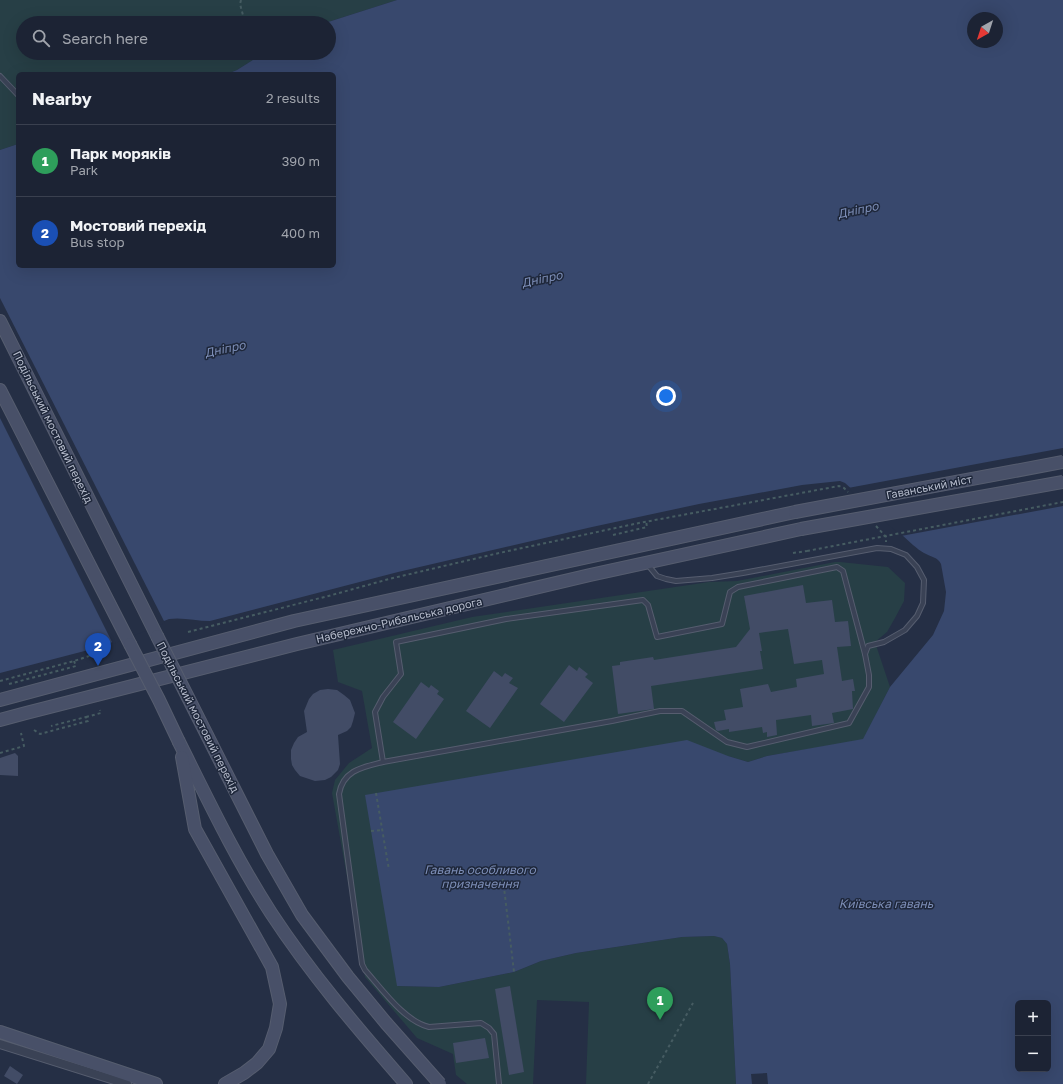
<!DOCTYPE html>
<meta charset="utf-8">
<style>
body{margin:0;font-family:"Golos Text",sans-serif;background:#292f40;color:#f1f3f6}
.controls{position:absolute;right:12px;bottom:12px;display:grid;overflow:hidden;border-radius:6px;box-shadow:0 4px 16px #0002}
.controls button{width:36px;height:36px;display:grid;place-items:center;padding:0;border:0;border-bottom:1px solid #3a404f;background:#1c2334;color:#f1f3f6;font:20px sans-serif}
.compass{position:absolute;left:967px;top:12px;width:36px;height:36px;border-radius:50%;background:#1c2334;box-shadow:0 4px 16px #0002;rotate:219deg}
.you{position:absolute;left:666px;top:396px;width:14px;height:14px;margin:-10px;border:3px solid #fff;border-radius:50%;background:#1a73e8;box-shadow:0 0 0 6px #1a73e833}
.badge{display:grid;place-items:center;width:26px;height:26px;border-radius:50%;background:#bca0f2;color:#fff;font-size:13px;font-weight:700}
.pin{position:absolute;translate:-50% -33px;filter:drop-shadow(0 1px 2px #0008)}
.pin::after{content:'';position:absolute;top:21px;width:14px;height:12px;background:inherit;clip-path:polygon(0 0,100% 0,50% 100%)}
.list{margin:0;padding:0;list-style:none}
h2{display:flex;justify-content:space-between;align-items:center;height:52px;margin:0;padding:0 16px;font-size:17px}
h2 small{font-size:13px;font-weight:400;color:#a0a4ac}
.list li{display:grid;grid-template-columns:26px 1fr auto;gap:12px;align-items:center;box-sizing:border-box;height:72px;padding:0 16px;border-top:1px solid #3a404f}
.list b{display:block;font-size:15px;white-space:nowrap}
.list p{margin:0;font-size:13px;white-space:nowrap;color:#a0a4ac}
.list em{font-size:13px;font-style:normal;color:#a0a4ac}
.icon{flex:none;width:22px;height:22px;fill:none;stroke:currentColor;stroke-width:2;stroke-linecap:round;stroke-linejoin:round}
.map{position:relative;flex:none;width:1063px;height:1084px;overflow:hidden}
.search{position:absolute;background:#1c2334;box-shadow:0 4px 16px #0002;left:16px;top:16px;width:320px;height:44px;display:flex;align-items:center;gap:10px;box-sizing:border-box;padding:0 14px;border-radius:22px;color:#a0a4ac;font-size:15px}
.panel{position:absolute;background:#1c2334;box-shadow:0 4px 16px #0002;left:16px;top:72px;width:320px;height:196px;border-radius:6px}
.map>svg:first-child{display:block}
.green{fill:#273f46}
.water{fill:#38486d;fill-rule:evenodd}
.pier{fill:#252f45}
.building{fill:#424c66}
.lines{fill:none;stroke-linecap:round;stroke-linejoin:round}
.lane-casing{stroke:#565d6f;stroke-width:6}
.street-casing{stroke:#565d6f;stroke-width:10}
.secondary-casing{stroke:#565d6f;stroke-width:14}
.path{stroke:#465c62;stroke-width:2;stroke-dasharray:3 3;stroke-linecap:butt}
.lane{stroke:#3a4255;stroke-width:4}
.street{stroke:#3a4255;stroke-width:8}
.secondary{stroke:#485068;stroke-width:12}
.secondary-bridge-casing{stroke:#565d6f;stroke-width:14;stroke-linecap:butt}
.path-bridge{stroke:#465c62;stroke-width:2;stroke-dasharray:3 3;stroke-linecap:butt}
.secondary-bridge{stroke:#485068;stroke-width:12}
.labels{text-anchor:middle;stroke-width:3;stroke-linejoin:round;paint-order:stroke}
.street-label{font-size:11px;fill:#b8bece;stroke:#1e273a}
.water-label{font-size:12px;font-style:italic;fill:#7d8eb7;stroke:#1e273a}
</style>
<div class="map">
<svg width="1063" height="1084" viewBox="0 0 1063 1084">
<rect width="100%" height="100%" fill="#252f45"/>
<g class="green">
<path d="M0 0H397L325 23H23V53H264L237 70 227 74H18V144L0 150Z"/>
<path d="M835 562H840L888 567 905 583 904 601 895 618 887 632 875 642 890 687 863 740 767 756 748 762 728 756 397 986 439 987 514 972 541 961 576 953 682 937 714 936 722 938 727 944 730 964 736 1084H586L589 1002 537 1000 533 1084H467L456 1075 453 1054 417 1038 365 977 332 793 335 780 349 763 372 748 362 691 338 682 333 650 472 617 709 582 737 581Z"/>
</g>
<path class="water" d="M397 0H1063V1084H736L730 964 727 944 722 938 714 936 682 937 576 953 541 961 514 972 439 987 397 986 365 795 687 740 728 756 748 762 767 756 863 739 890 687 933 635 944 611 946 592 941 564C938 557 931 557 924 553 920 551 917 548 913 545L845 483 840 481 802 485 699 504 592 527 398 572 210 621C196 621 183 617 169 619L100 647 0 673V150L18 144V266H334V74H227L237 70 264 53H329V23H325ZM973 18H997V42H973ZM1018 1003H1048V1069H1018Z"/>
<g class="pier">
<path d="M0 298 165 623 113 644 0 418Z"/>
<path d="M1063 448V506L901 536 848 488Z"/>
<path d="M767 1073 768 1084H752L751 1074Z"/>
</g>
<g class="building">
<path d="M803 585 806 603 832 600 835 622 848 621 851 646 837 647 842 681 853 679 855 691H852L853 709 832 713 834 723 812 726 811 715 776 720 777 735 767 737V732L763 733 762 727 729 732V729L718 731 716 730 714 722 726 720 724 710 743 707 740 689 768 684 771 692 797 687 796 679 824 674 822 660 794 664 788 629 759 633 762 651H760L763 669 651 686 654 709 618 714 612 666 620 665V662L653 657 654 660 736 647 750 629 744 596Z"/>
<path d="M569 665 577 671 579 667 588 674 585 677 593 683 564 722 540 704Z"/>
<path d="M494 671 502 677 505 673 513 678 509 683 518 688 490 728 466 711Z"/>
<path d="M421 682 429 688 431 685 439 691 437 694 444 699 416 739 393 722Z"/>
<path d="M328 689 337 690 344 695 350 700 355 713 353 721 351 727 347 731 338 735 340 764 338 770 331 777 325 780 315 781 300 776 295 770 292 765 291 759V750L294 743 298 737 307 732 304 711 309 699 313 694 320 690Z"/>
<path d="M15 753 18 756V776L0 775V758Z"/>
<path d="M510 986 524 1072 509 1075 495 989Z"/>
<path d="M485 1038 489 1058 456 1063 453 1043Z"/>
<path d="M10 1066 23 1075 17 1084 4 1076Z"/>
</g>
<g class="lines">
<g class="lane-casing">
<g id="lane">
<path d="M0 76 18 95"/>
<path d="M383 762 375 712 383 697 401 674 396 642 506 619 643 600 648 605 657 637 722 624 730 592 738 587 837 567 843 571 865 654"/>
<path d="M499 1084 494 1034 489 1028 481 1023 429 1027C404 1021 382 989 365 970L362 964 339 794C343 770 363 767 383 762L612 721 660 711H682L727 742 747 747 849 723 869 687V675L865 654 868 646 884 642 905 630 917 616 923 603 924 580 917 567 906 555 891 549 877 548 743 573 712 578 676 581 666 579 657 576 648 565"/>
</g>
</g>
<g class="street-casing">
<path id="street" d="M0 1044 127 1084"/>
</g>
<g class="secondary-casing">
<g id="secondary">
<path d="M0 321 157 636"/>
<path d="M0 390 130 644"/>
<path d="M0 700 294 621 795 512"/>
<path d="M0 720 26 713 297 644 590 575 801 529"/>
<path d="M179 742C208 800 236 859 271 913 311 974 358 1029 406 1084"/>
<path d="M182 757 195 829 272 967 280 1004 276 1028 269 1049 257 1063 244 1073 225 1084"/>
<path d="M0 1032 156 1084"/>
</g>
</g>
<g class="path">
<path d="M241 0 240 4 245 23"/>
<path d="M876 526 886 537V542"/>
<path d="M613 535 647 527 646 521"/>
<path d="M793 553 807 551"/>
<path d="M188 632 332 595 389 579 499 553 639 523 839 486 844 488 848 492"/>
<path d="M0 681 74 661 101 652"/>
<path d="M9 684 76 666 74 661"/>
<path d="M86 717 101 713 100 710"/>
<path d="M34 730 40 734 88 721 86 717 51 726"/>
<path d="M0 753 24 746 21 733"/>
<path d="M376 793 389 870"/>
<path d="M371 831 382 830"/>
<path d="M503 879 514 972"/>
<path d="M648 1084 693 1003"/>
</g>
<use href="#lane" class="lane"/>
<use href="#street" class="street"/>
<use href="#secondary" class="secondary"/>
<g class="secondary-bridge-casing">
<g id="secondary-bridge">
<path d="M795 512 1063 462"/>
<path d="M801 529 1063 482"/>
<path d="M157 636 267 854 302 915 348 977 386 1023 440 1084"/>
<path d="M130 644 159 700 179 742"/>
</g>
</g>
<path class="path-bridge" d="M807 551 1063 502"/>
<use href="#secondary-bridge" class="secondary-bridge"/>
</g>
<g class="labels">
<g class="street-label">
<text transform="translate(53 427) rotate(64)" y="4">Подільський мостовий перехід</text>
<text transform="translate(929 487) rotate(-11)" y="4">Гаванський міст</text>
<text transform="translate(399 620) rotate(-13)" y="4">Набережно-Рибальська дорога</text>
<text transform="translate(198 717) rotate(63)" y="4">Подільський мостовий перехід</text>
</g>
<g class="water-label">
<text transform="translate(858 210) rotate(-12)" y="4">Дніпро</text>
<text transform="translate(542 279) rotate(-12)" y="4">Дніпро</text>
<text transform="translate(225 349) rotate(-12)" y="4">Дніпро</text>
<text x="480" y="874">Гавань особливого<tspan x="480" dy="14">призначення</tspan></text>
<text x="886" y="908">Київська гавань</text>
</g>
</g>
</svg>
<div class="controls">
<button>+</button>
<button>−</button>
</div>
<svg class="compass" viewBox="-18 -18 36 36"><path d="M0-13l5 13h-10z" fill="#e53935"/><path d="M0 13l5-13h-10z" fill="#a0a4ac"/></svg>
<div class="you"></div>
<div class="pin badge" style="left:660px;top:1020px;background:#2e9e5b">1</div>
<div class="pin badge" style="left:98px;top:666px;background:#1a4fb4">2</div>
<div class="search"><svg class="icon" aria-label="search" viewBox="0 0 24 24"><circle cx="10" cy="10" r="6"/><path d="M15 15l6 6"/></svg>Search here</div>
<section class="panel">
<h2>Nearby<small>2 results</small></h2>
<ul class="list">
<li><span class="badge" style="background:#2e9e5b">1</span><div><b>Парк моряків</b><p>Park</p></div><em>390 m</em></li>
<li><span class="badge" style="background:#1a4fb4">2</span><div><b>Мостовий перехід</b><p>Bus stop</p></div><em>400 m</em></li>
</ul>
</section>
</div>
